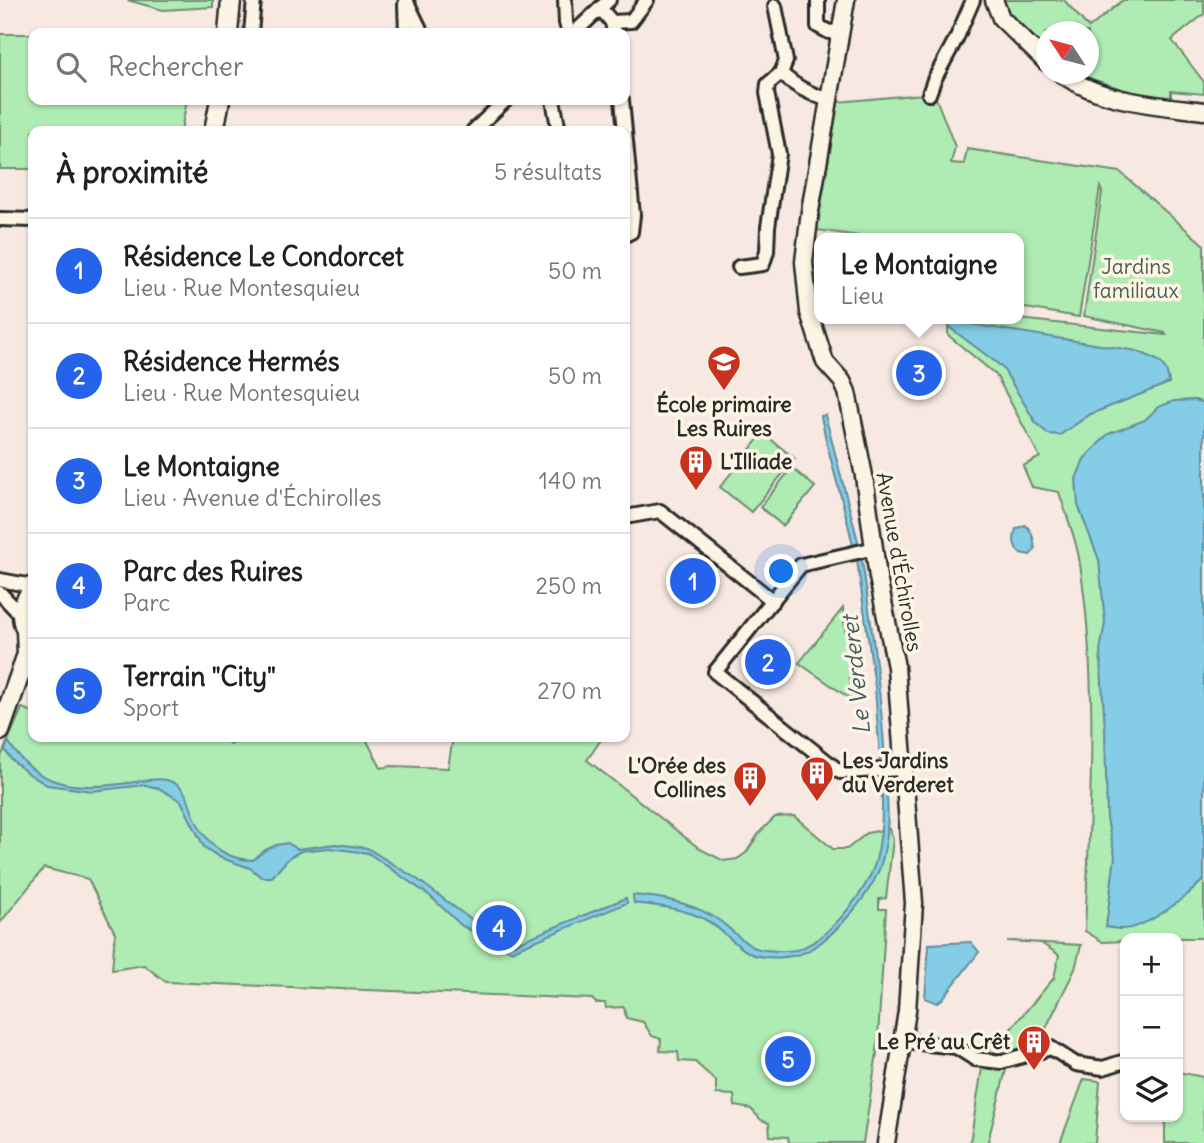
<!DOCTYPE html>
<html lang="fr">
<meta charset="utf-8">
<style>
body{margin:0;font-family:Delius,sans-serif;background:#f6f6f6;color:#202124}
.controls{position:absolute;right:21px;bottom:21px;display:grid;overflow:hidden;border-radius:14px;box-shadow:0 2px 5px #0004}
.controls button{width:63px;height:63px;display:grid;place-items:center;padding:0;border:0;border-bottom:2px solid #e0e0e0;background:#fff;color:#202124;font:35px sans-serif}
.compass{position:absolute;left:1036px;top:21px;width:63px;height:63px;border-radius:50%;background:#fff;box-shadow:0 2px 5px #0004;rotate:306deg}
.you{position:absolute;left:782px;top:572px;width:24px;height:24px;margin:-18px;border:5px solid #fff;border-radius:50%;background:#1a73e8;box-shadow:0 0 0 10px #1a73e833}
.badge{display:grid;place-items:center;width:46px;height:46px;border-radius:50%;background:#2563eb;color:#fff;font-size:23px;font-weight:700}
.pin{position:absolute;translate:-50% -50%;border:4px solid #fff;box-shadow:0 2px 7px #0006}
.popup{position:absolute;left:814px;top:233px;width:210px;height:91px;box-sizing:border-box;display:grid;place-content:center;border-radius:14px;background:#fff;filter:drop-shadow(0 2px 5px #0005);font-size:23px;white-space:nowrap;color:#757577}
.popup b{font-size:26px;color:#202124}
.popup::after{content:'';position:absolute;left:50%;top:100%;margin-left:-14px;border:14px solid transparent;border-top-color:#fff}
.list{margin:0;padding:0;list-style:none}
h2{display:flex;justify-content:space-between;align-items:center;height:91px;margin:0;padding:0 28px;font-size:30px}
h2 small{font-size:23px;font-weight:400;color:#757577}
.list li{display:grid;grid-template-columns:46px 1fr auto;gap:21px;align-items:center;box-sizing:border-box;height:105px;padding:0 28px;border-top:2px solid #e0e0e0}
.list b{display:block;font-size:26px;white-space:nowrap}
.list p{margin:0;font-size:23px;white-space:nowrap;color:#757577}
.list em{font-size:23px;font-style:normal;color:#757577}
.icon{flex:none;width:38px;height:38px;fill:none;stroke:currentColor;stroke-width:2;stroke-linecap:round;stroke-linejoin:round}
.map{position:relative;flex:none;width:1204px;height:1143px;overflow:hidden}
.search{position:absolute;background:#fff;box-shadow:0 2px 5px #0004;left:28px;top:28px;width:602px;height:77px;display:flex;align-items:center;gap:18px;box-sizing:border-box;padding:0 24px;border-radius:14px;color:#757577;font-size:26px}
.panel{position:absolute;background:#fff;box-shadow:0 2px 5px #0004;left:28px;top:126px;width:602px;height:616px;border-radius:14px}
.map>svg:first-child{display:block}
.green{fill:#afecb3;stroke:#6d8c6f;stroke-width:2}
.water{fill:#85cce6;stroke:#618c9b;stroke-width:2}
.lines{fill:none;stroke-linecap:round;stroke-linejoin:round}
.minor-casing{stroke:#2b2b2b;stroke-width:18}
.tertiary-casing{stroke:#2b2b2b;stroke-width:21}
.secondary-casing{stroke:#2b2b2b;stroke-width:23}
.minor{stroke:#fcf5e5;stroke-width:12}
.tertiary{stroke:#fcf5e5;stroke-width:16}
.secondary{stroke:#fcf5e5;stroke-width:18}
.labels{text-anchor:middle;stroke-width:7;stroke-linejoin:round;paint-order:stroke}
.park-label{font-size:21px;fill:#4c5b4d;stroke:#fcf5e5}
.poi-label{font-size:21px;font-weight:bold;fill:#2b2b2b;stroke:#fcf5e5;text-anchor:start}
.street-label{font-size:21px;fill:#2b2b2b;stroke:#fcf5e5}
.water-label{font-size:23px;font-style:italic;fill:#465b63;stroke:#fcf5e5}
</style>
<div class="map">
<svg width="1204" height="1143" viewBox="0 0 1204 1143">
<rect width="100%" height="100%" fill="#f7e8e1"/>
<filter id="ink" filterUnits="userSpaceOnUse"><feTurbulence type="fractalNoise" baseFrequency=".0143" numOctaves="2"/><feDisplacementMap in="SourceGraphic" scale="14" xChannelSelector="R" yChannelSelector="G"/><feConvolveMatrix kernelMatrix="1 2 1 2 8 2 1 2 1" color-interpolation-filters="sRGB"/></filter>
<g filter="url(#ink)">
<g class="green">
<path d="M127 0H213V7L163 10Z"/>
<path d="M1001 0H1064L1089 28 1123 0H1204V14L1172 40 1204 82V94L1171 91V101L1127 91 1078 74H1088V32H1046V54L1010 21Z"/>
<path d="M0 34H33V100H187L181 131H33V169H0Z"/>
<path d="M934 93 955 147 951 163 964 164 967 149 1120 172 1204 245V938H1125V941L1103 942 1085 931C1090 807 1099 682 1079 558 1075 536 1066 514 1059 492L1032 487 1023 466 1040 457 996 375 948 335V319H1019L1166 335 1165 333 1084 316 1102 192 1100 187 1079 317 1019 307V238H873L817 230 838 102Z"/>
<path d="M763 433 795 459 751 512 720 487Z"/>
<path d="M792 468 815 487 783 526 760 507Z"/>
<path d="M843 608 852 700 799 663Z"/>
<path d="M22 708 33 712V737H222L231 745 240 737H365L381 768 392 766 448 768 453 737H603L587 760 700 849 724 861 737 859 746 853 760 832 775 817 794 816 833 849H847L867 833 889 829 893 839 886 898 879 899V909H886L877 1053 863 1143H789L788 1137 770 1136 769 1123 761 1120 751 1109 735 1106 734 1095 716 1094V1081L695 1062 679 1061 678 1052 660 1051 661 1039 652 1036 643 1022 626 1018 624 1007 606 1008 605 1003H596L592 999 166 982 144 965 112 970 115 933 88 879 44 868 0 923V759Z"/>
<path d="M1007 941 1081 945 1075 969 1044 1032 1049 1034 1045 1043 1015 1052H987L1003 1038 1054 978 1059 955 1041 943Z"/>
<path d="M982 1068 1006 1070 988 1141 990 1143H970Z"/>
<path d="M1178 1072 1203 1077 1204 1143H1165V1117H1178Z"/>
<path d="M1084 1079 1100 1081 1095 1143H1060Z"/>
</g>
<g class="water">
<path d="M952 321 1137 351C1155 359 1167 360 1169 383L1091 414 1060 435 1048 434 1036 423 1002 367 949 327Z"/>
<path d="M1195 400 1204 403V879C1188 896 1148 928 1123 929 1118 929 1111 928 1106 927L1115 856 1107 820 1105 730 1100 651 1105 623 1099 560 1078 505 1076 479 1084 459 1108 434 1145 420 1158 407 1174 401Z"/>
<path d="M825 415 859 545 853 546C844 502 829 460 821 416Z"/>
<path d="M1025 525C1033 531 1034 540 1035 550L1030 555 1020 553C1013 547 1013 537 1016 529Z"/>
<path d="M857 560H862C872 627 881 693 885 761H880L875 687Z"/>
<path d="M8 741C38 791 82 790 135 782 148 780 164 776 176 784 186 790 189 801 192 811 203 841 221 859 253 860L265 850 276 845 288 843 297 849 335 844 367 848 417 879 465 915 514 944 626 898 627 903 511 951 462 926 430 896 368 853 329 848 301 851 290 857 272 877H261L250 868 219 857 204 847 181 801 158 788 145 785 92 791 47 785 26 772 11 759 5 750Z"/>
<path d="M886 779C888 808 890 836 881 864 872 894 837 933 811 949 797 958 774 959 758 956 743 954 721 928 706 920 684 908 658 906 634 903L633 895C664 897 694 903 720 921 731 929 746 946 759 949 769 951 786 952 796 950 828 941 868 890 876 860 883 833 883 807 881 780Z"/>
<path d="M971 942 979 952 943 998 937 1003 925 998 929 944Z"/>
</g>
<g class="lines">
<g class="minor-casing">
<g id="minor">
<path d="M406 0 422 33"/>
<path d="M565 0 566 23 569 33"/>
<path d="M818 0V26L829 32 840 31"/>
<path d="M405 4 406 33"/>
<path d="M775 6 786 61 781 73"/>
<path d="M600 8 612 22 614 33"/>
<path d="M612 22 631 21 647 0"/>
<path d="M251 33 254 0"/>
<path d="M574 33 609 0"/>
<path d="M929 94 934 80 957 37 973 0"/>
<path d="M553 100 559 131"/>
<path d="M622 100 633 215 631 232 625 235"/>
<path d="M473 131 506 100"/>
<path d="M0 219 33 220"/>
<path d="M739 267 763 264 767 251 768 227 779 154 767 93 768 84 781 73C794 86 812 95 830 100"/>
<path d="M625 517 660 511 773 601"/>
<path d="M875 548 801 565 715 672 840 772 903 769"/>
<path d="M0 580 33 586"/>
<path d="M0 593 22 616"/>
<path d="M902 1041 956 1047 975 1059 1001 1062 1051 1048 1076 1064 1103 1068 1125 1061"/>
</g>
</g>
<g class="tertiary-casing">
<g id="tertiary">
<path d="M846 0 810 211 804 262 809 312 825 362 842 381 847 392 864 476 878 577 896 667 914 903 907 1011 886 1143"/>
<path d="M994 0 1001 18 1046 62"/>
<path d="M1062 74C1101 102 1157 105 1204 111"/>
</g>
</g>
<g class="secondary-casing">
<g id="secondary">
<path d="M228 33 231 0"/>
<path d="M214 131 220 100"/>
<path d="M33 590C19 605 18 624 33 638"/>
<path d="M0 731 27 654 26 631"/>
</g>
</g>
<use href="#minor" class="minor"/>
<use href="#tertiary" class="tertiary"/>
<use href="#secondary" class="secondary"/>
</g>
</g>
<defs>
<g id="school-pin" transform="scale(1.75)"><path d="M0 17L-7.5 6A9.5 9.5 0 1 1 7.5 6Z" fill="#c8321e" stroke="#fcf5e5"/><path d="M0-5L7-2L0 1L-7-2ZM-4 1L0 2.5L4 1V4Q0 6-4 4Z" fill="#fff"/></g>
<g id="building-pin" transform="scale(1.75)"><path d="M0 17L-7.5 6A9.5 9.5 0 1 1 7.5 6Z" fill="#c8321e" stroke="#fcf5e5"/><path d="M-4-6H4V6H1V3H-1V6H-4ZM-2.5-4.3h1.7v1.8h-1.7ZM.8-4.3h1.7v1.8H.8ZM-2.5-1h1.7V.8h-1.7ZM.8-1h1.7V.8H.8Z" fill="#fff"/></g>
</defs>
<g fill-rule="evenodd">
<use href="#school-pin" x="724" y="362"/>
<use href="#building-pin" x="696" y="462"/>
<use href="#building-pin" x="817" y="773"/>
<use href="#building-pin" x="750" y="778"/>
<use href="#building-pin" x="1034" y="1042"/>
</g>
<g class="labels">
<g class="park-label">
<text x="1136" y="274">Jardins<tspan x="1136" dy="24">familiaux</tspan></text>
</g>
<g class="poi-label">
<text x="724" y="412" text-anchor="middle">École primaire<tspan x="724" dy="24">Les Ruires</tspan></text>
<text x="720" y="469">L'Illiade</text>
<text x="842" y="768">Les Jardins<tspan x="842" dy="24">du Verderet</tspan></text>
<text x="726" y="773" text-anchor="end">L'Orée des<tspan x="726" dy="24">Collines</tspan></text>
<text x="1010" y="1049" text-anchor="end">Le Pré au Crêt</text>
</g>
<g class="street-label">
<text transform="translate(899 562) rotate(80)" y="7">Avenue d'Échirolles</text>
</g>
<g class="water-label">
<text transform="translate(856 675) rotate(-96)" y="8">Le Verderet</text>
</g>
</g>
</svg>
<div class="controls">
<button>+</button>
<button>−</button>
<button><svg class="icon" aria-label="layers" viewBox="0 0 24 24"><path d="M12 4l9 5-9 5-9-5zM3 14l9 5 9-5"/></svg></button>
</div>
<svg class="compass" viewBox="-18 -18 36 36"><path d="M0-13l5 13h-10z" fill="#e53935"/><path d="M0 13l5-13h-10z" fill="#757577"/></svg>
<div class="you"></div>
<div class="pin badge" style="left:693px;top:581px">1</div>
<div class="pin badge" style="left:768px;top:662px">2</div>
<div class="pin badge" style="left:919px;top:373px">3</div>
<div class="popup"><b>Le Montaigne</b>Lieu</div>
<div class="pin badge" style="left:499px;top:928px">4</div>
<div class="pin badge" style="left:788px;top:1059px">5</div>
<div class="search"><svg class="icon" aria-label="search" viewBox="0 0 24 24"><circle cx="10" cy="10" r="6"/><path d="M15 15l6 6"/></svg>Rechercher</div>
<section class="panel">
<h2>À proximité<small>5 résultats</small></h2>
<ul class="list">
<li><span class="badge">1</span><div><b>Résidence Le Condorcet</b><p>Lieu · Rue Montesquieu</p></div><em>50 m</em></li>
<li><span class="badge">2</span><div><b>Résidence Hermés</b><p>Lieu · Rue Montesquieu</p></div><em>50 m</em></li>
<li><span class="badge">3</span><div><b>Le Montaigne</b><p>Lieu · Avenue d'Échirolles</p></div><em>140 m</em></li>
<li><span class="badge">4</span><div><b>Parc des Ruires</b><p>Parc</p></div><em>250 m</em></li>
<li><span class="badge">5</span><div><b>Terrain &quot;City&quot;</b><p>Sport</p></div><em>270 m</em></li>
</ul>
</section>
</div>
